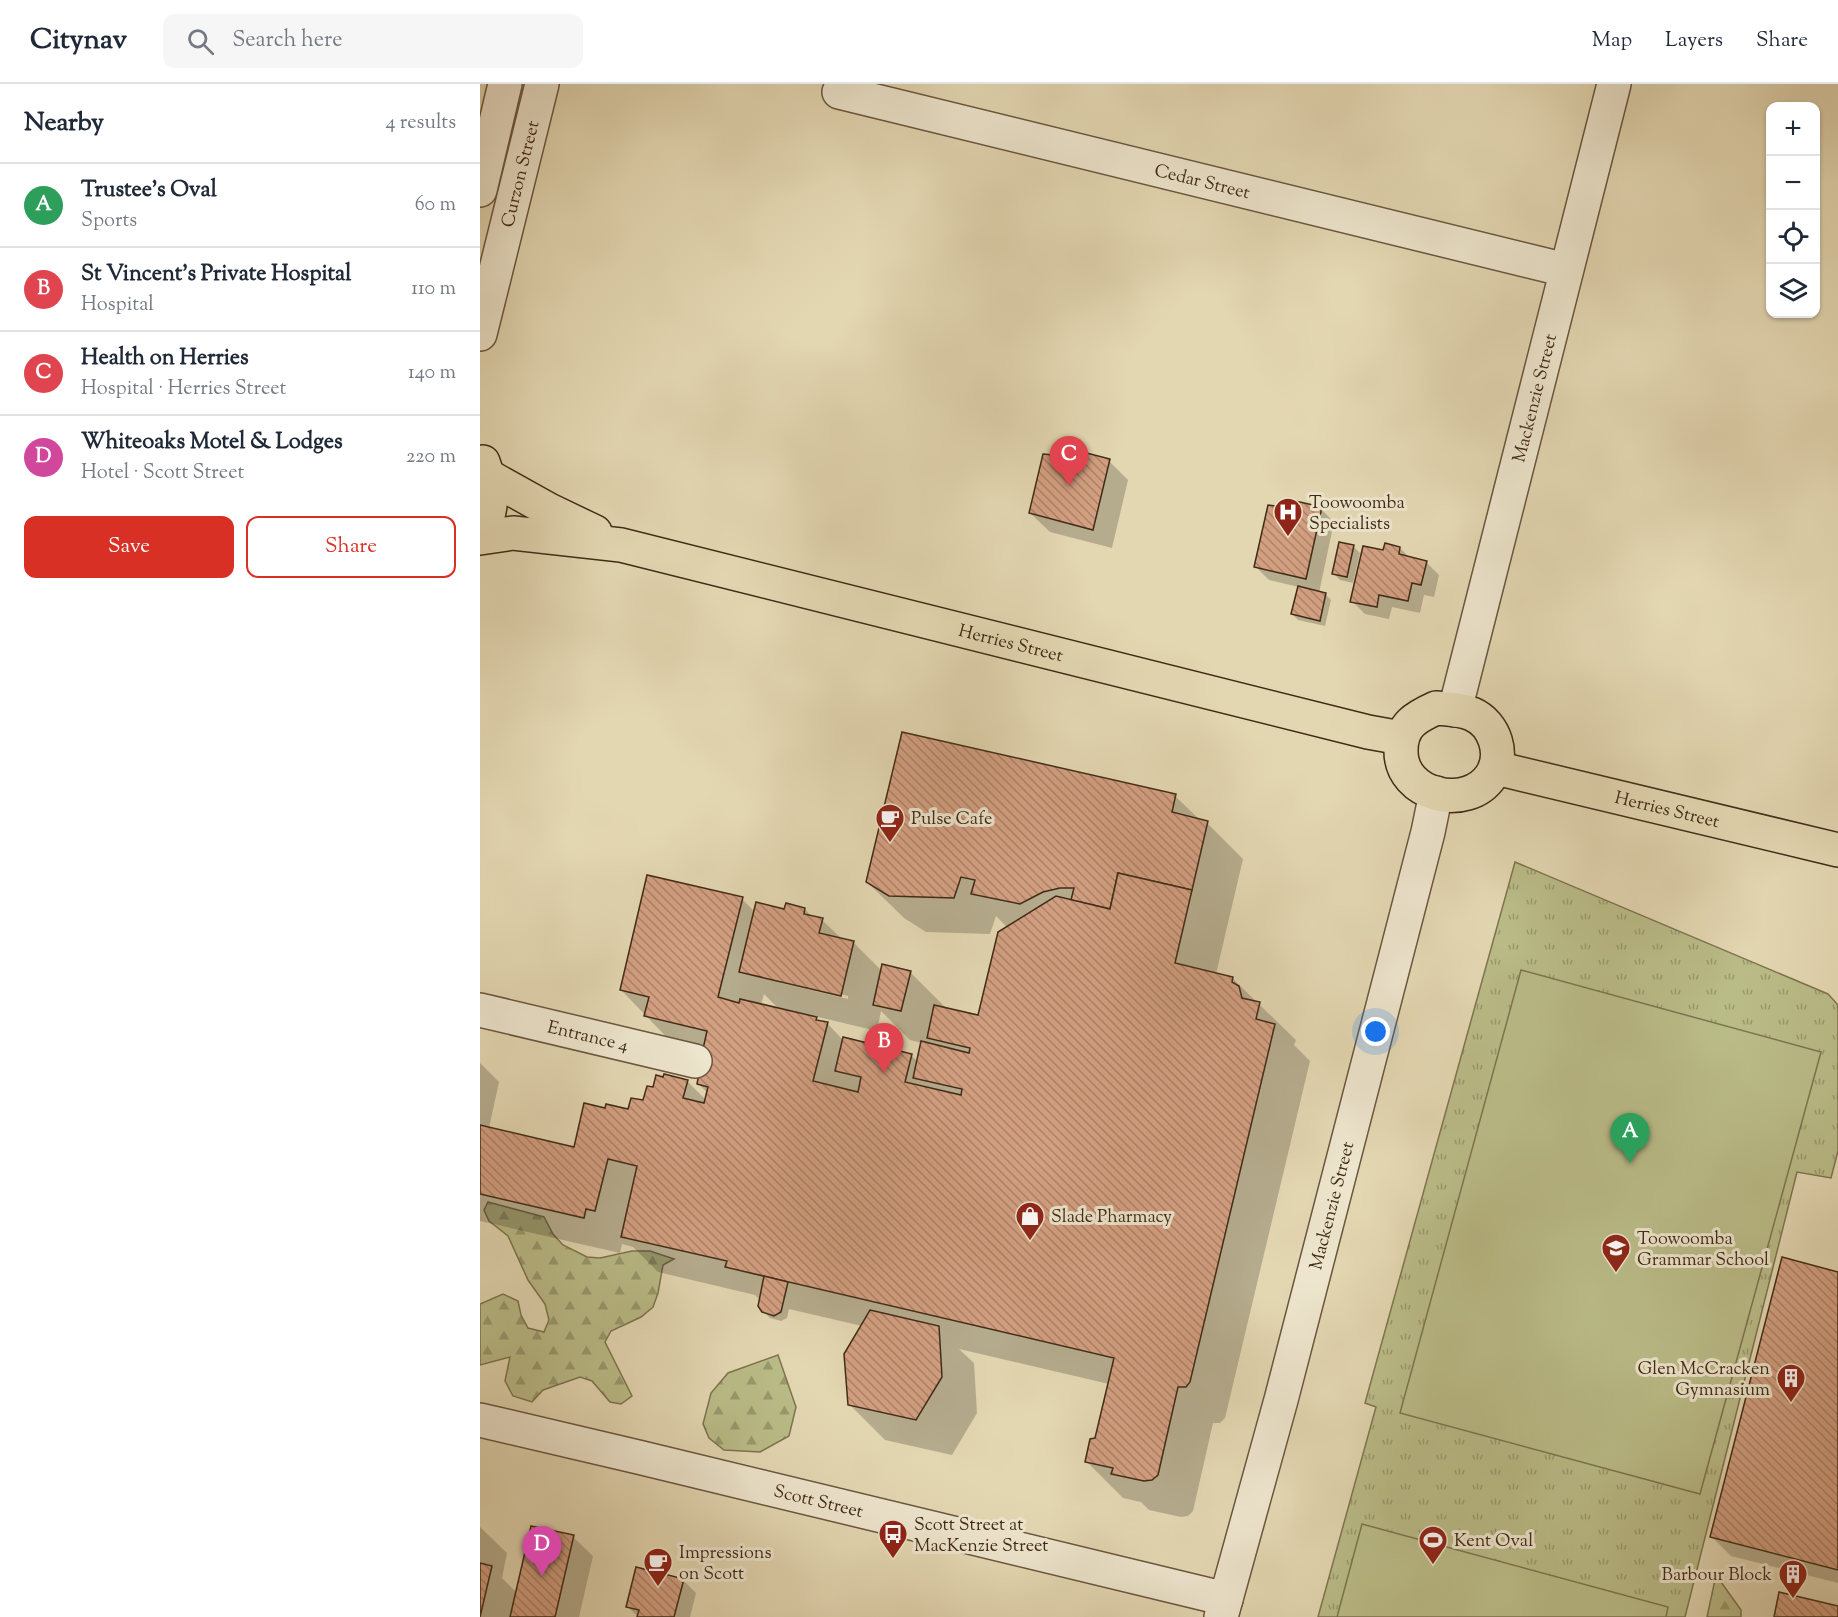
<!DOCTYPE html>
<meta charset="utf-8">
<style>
body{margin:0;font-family:"Sorts Mill Goudy",serif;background:#f6f6f7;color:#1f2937}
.controls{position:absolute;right:18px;top:18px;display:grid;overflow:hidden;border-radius:12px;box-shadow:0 2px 4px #0004}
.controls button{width:54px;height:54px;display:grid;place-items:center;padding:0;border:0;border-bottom:2px solid #e0e1e3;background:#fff;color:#1f2937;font:30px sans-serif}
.you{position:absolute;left:896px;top:948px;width:21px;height:21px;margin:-15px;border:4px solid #fff;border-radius:50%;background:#1a73e8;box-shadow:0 0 0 9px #1a73e833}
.badge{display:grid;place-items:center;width:39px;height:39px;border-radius:50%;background:#d93025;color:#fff;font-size:20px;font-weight:700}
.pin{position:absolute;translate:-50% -50px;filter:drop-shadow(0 2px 3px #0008)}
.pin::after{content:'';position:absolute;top:32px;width:21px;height:18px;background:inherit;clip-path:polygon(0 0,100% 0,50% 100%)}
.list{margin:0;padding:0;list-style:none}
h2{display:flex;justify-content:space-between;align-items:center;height:78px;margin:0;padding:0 24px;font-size:26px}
h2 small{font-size:20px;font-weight:400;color:#747a83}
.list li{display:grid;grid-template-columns:39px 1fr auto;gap:18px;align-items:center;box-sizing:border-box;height:84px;padding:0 24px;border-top:2px solid #e0e1e3}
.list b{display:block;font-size:22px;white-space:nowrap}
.list p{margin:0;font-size:20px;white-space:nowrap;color:#747a83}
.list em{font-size:20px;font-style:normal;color:#747a83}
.actions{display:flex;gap:12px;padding:18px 24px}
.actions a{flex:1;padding:14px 0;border:2px solid #d93025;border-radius:12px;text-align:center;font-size:21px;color:#d93025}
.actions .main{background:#d93025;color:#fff}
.icon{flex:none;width:33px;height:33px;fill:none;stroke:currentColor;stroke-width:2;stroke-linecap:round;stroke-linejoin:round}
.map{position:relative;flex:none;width:1358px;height:1533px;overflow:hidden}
header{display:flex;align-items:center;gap:36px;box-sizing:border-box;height:84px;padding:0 30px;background:#fff;border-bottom:2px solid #e0e1e3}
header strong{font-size:28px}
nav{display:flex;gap:33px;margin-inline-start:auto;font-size:21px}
.search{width:420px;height:54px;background:#f6f6f7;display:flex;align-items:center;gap:15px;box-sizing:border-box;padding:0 21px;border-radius:12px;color:#747a83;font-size:22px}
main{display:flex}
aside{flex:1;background:#fff}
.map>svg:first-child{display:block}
.grass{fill:url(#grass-tufts);stroke:#7e7450;stroke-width:1.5}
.forest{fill:url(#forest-firs);stroke:#7e7450;stroke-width:1.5}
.pitch{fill:#babc88;stroke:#7e7450;stroke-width:1.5}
.shadow{fill:#0003;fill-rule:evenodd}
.building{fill:url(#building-back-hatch);stroke:#412b17;stroke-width:1.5}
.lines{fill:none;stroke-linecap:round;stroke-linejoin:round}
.minor-casing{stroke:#6a563e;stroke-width:36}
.major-casing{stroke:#412b17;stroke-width:36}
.minor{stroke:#ede5cd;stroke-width:33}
.major{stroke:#e3d7b2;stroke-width:33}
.labels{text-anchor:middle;stroke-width:6;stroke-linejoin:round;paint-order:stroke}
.street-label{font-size:18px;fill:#412b17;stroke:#ede5cd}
.poi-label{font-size:18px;fill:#412b17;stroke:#ede5cd;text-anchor:start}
</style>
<header>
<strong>Citynav</strong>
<div class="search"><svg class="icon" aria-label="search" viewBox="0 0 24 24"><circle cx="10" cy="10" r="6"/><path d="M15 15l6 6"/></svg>Search here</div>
<nav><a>Map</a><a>Layers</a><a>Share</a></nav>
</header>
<main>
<aside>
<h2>Nearby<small>4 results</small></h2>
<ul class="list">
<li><span class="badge" style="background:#2e9e5b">A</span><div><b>Trustee's Oval</b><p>Sports</p></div><em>60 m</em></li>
<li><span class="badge" style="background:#e0444e">B</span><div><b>St Vincent's Private Hospital</b><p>Hospital</p></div><em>110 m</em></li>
<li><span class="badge" style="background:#e0444e">C</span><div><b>Health on Herries</b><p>Hospital · Herries Street</p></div><em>140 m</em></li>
<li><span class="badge" style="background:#d1479c">D</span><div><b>Whiteoaks Motel &amp; Lodges</b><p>Hotel · Scott Street</p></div><em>220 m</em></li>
</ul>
<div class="actions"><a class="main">Save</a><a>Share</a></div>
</aside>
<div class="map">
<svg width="1358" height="1533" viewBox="0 0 1358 1533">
<defs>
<pattern id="grass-tufts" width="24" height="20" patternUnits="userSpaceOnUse" patternTransform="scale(1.5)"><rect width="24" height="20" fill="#babc88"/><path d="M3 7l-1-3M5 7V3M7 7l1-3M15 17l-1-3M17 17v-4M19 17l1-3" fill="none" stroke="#99996e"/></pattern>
<pattern id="forest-firs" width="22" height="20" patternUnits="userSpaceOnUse" patternTransform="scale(1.5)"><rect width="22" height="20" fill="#babc88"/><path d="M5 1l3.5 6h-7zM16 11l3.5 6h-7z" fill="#99996e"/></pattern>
<pattern id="building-back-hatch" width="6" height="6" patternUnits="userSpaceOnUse" patternTransform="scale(1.5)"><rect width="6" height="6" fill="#d39f81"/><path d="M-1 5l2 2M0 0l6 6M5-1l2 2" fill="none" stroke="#ad8269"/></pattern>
</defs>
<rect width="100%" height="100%" fill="#e3d7b2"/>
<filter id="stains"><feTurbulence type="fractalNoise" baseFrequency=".00333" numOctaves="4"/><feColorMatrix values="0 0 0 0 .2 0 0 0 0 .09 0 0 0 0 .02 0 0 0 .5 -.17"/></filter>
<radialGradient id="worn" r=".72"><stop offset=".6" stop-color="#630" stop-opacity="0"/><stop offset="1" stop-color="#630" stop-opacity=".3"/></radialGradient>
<path class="grass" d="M1035 778 1348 910 1358 921V1067L1351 1094 1317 1088 1205 1533H838L896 1323 885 1319Z"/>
<g class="forest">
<path d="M8 1118 64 1133 73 1150 83 1161 107 1173 120 1174 152 1167H170L194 1175 183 1181 178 1209 173 1223 161 1233 131 1247 125 1258 152 1312 141 1320 130 1318 112 1297 100 1293 63 1306 52 1318 33 1312 25 1297 30 1273 0 1281V1220L23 1210 38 1217 41 1231 48 1244 64 1248 69 1236 65 1220 48 1196 28 1152 9 1137 4 1126Z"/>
<path d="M298 1271 316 1323 309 1352 280 1368 244 1366 229 1354 223 1340 231 1309 248 1289Z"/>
<path d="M1236 1491 1261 1526V1533H1227Z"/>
</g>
<g class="pitch">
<path d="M1041 886 1341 968 1220 1410 920 1329Z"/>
<path d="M882 1440 1188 1523 1186 1533H857Z"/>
</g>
<g class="shadow">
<path d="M583 360 590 366 629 377 648 396 632 464 570 448 550 429 575 373Z"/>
<path d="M810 425H841L854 438 839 509 845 510 851 516 845 542 818 536 812 530 819 503 789 496 776 483Z"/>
<path d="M874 463 880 469 873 499 860 496 853 489Z"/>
<path d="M920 464 930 474 946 478 959 491 954 513 944 511 940 529 912 523 909 535 885 530 872 517 905 468Z"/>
<path d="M695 712 721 737 727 739 763 775 736 890 752 894 816 956 814 961 830 977 745 1334 740 1339H733L713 1427 708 1432 701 1433 669 1426 661 1418 643 1414 607 1378 616 1356 629 1300 479 1265 494 1279 497 1329 472 1371 405 1356 369 1320 382 1242 309 1225 307 1234 301 1237 290 1234 283 1227 281 1217 275 1211 178 1188 153 1163 142 1160 140 1169 0 1137V979L19 998 9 1044 95 1064 126 1025 149 1027 164 1018 184 995 207 997 226 1016 228 1009 218 1000 222 984 201 968 141 906 262 815 275 828 325 825 332 833 342 836 363 856 373 858 402 887 430 888 466 924 500 933 527 843 516 832 510 850 446 848 424 834 387 798ZM301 896 368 912V915L301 899ZM284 910 299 925 281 921ZM401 927 430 956 442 959 438 978 431 971 362 955 347 939 340 938 334 932 397 947Z"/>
<path d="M1358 1189V1499L1251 1472 1232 1453Z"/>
<path d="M0 1443 27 1469 22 1494 37 1509 93 1453 113 1472 99 1533H0Z"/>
<path d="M203 1496 216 1509 210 1533H158L147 1522Z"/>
</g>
<g class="building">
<path d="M578 357 584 358 583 363 630 375 613 446 549 429 563 370 574 371Z"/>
<path d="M811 416 842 423 826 495 774 483 788 421 809 424Z"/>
<path d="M859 458 874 461 867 493 852 490Z"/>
<path d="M905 459 920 463 919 470 947 477 941 501 932 499 928 517 899 511 897 523 870 518 883 462 903 466Z"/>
<path d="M818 502 846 509 840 537 811 530Z"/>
<path d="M422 648 696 710 692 728 728 737 712 806 638 789 630 825 591 816 594 804H580L563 808 540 820 491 810 495 796 481 793 474 814 409 812 386 798Z"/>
<path d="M638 789 712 806 695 879 753 893 752 898 759 902 762 914 780 918 776 935 795 940 710 1298 706 1303H698L678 1391 672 1396 664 1397 631 1390 633 1384 605 1378 610 1355 615 1354 634 1274 245 1183 247 1177 141 1153 157 1082 128 1075 115 1127 106 1125 104 1134 0 1110V1041L94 1063 104 1019 125 1024 126 1020 148 1025 151 1014 163 1016 167 1002 173 1003 176 991 183 993 184 990 208 996 203 1014 224 1019 228 1003 217 1000 220 984 219 983 227 947 164 932 169 913 140 906 167 791 263 813 238 913 259 919 260 915 337 933 336 936 348 938 333 997 378 1008 381 993 355 987 363 953 432 970 425 998 481 1011 482 1005 433 994 441 957 489 969 490 964 447 954 454 921 498 931 518 848 576 812 630 825Z"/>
<path d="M276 818 304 825 306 819 325 824 324 830 343 834 339 849 374 857 361 912 259 888Z"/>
<path d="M402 880 431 887 421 927 393 921Z"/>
<path d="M1302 1173 1358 1188V1486L1230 1453Z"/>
<path d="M284 1192 308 1198 301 1228 294 1232 282 1228 278 1222Z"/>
<path d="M390 1226 459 1242 462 1293 436 1336 368 1321 364 1270Z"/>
<path d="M51 1442 94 1451 75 1533H30Z"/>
<path d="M0 1479 12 1482 0 1533Z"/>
<path d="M156 1483 204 1495 194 1533H157L159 1526 146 1523Z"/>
<path d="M1299 1508 1358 1522V1533H1294Z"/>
</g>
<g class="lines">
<g class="minor-casing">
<g id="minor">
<path id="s1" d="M359 8 1086 186"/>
<path d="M0 106 25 0"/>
<path id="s2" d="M0 250 62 0"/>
<path id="s3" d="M975 626 1134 0"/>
<path id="s4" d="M0 926 215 977"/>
<path id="s5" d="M0 1336 158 1373 746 1515"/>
<path id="s6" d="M741 1533 801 1316 948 748 956 709"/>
</g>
</g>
<g class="major-casing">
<g id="major">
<path d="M8 392 69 426 115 448"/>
<path d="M0 448C15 426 12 401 3 378"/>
<path id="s7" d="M0 454 33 449 141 461 888 648 921 654"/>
<path d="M956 624C968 625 981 625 992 630 1015 640 1025 671 1011 692 988 727 920 713 921 666 921 641 936 633 956 624Z"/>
<path id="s8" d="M1016 684 1358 766"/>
</g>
</g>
<use href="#minor" class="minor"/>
<use href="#major" class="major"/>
</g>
<defs>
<g id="hospital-pin" transform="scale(1.5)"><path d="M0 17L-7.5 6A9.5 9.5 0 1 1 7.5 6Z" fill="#8f2418" stroke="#ede5cd"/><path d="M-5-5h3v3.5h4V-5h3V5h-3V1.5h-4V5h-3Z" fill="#fff"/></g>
<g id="cafe-pin" transform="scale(1.5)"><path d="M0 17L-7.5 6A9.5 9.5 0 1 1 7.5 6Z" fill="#8f2418" stroke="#ede5cd"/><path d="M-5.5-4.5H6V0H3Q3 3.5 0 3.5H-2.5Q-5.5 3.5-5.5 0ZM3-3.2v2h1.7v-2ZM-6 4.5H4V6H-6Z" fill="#fff"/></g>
<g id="shop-pin" transform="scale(1.5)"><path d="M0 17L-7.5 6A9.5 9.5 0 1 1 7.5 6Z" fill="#8f2418" stroke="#ede5cd"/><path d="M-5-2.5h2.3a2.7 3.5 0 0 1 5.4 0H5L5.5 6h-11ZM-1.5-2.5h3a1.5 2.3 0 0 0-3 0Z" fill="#fff"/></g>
<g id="school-pin" transform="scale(1.5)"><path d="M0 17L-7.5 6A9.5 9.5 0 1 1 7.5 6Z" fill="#8f2418" stroke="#ede5cd"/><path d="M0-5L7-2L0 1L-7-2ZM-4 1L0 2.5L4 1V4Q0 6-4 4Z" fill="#fff"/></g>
<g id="building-pin" transform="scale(1.5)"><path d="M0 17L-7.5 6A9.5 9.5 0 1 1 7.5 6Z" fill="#8f2418" stroke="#ede5cd"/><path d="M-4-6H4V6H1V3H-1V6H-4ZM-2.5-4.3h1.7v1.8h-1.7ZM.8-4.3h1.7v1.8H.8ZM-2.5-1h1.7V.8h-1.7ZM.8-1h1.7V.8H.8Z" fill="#fff"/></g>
<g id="bus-pin" transform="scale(1.5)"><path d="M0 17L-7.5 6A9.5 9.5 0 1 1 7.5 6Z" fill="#8f2418" stroke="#ede5cd"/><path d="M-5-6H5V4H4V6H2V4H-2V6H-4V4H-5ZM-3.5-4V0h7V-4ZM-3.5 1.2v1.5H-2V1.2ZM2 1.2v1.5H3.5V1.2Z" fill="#fff"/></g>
<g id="stadium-pin" transform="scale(1.5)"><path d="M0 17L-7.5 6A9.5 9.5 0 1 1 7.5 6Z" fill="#8f2418" stroke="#ede5cd"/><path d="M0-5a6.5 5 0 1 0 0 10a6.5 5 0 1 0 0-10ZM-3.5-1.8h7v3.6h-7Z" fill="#fff"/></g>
</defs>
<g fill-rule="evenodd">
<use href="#hospital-pin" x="808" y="428"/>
<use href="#cafe-pin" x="410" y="734"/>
<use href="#shop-pin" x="550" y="1132"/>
<use href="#school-pin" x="1136" y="1164"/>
<use href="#building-pin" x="1311" y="1294"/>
<use href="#bus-pin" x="413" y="1450"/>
<use href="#stadium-pin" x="953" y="1456"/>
<use href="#cafe-pin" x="178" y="1478"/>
<use href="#building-pin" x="1313" y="1490"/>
</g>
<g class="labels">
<g class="street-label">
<text dy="6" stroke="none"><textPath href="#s2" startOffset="165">Curzon Street</textPath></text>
<text dy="6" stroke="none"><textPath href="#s1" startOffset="374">Cedar Street</textPath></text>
<text dy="6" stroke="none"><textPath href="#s3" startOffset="322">Mackenzie Street</textPath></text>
<text dy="6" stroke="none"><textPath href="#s7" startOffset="544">Herries Street</textPath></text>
<text dy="6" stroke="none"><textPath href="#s8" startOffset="176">Herries Street</textPath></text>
<text dy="6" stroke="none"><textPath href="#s4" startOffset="111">Entrance 4</textPath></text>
<text dy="6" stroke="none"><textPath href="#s6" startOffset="426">Mackenzie Street</textPath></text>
<text dy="6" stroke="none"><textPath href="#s5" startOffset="348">Scott Street</textPath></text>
</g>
<g class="poi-label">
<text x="829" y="424">Toowoomba<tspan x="829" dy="21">Specialists</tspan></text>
<text x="431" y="740">Pulse Cafe</text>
<text x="571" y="1138">Slade Pharmacy</text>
<text x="1157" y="1160">Toowoomba<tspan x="1157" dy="21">Grammar School</tspan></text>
<text x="1290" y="1290" text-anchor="end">Glen McCracken<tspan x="1290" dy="21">Gymnasium</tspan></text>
<text x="434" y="1446">Scott Street at<tspan x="434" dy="21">MacKenzie Street</tspan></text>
<text x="974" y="1462">Kent Oval</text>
<text x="199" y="1474">Impressions<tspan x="199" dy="21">on Scott</tspan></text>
<text x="1292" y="1496" text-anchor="end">Barbour Block</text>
</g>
</g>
<rect width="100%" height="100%" filter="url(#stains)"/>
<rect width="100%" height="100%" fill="url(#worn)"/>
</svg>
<div class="controls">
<button>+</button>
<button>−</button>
<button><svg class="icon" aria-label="locate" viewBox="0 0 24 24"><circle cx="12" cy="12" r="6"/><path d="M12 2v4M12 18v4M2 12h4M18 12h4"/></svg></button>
<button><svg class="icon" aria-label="layers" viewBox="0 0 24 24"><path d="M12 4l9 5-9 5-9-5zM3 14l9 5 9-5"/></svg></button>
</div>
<div class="you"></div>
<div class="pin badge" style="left:1150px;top:1079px;background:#2e9e5b">A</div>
<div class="pin badge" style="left:404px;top:989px;background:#e0444e">B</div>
<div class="pin badge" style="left:589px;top:402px;background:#e0444e">C</div>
<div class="pin badge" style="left:62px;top:1492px;background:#d1479c">D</div>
</div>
</main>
